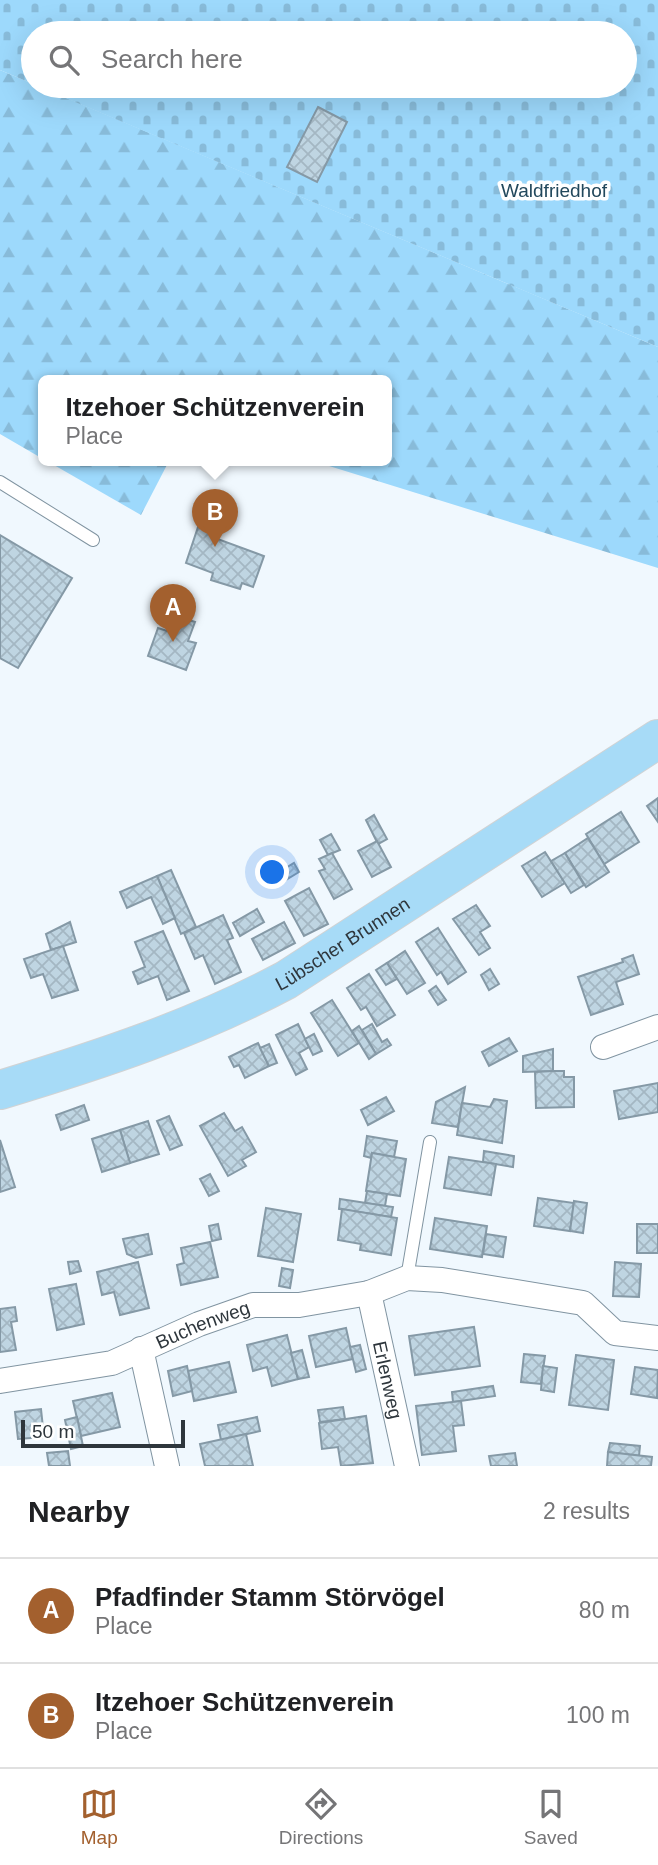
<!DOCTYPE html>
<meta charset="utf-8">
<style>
body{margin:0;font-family:Arial,sans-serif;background:#f2f2f2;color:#202124}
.scale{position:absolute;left:21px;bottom:18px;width:164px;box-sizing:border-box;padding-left:7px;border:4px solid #2e363c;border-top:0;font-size:19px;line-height:24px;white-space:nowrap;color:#2e363c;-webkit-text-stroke:5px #fff;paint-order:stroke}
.you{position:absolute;left:273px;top:873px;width:24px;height:24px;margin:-18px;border:5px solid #fff;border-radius:50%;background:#1a73e8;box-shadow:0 0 0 10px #1a73e833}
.badge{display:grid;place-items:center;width:46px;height:46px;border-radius:50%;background:#a3602e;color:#fff;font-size:23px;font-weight:700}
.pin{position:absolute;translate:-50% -58px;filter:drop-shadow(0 2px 4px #0008)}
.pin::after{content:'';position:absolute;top:37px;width:24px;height:21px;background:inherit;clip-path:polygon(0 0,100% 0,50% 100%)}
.popup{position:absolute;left:38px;top:375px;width:354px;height:91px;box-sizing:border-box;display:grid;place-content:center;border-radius:10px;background:#fff;filter:drop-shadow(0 2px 5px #0005);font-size:23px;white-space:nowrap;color:#757577}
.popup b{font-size:26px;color:#202124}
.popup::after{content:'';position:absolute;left:50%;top:100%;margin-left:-14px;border:14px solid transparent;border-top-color:#fff}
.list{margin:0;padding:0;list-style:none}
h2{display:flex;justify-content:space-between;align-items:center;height:91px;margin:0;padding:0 28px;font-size:30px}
h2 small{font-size:23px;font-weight:400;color:#757577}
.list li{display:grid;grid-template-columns:46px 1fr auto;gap:21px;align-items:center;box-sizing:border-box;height:105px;padding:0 28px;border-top:2px solid #e0e0e0}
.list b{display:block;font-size:26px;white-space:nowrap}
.list p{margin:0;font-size:23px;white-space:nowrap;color:#757577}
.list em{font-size:23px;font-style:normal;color:#757577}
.icon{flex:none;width:38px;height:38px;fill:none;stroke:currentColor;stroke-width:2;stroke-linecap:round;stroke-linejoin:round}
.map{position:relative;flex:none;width:658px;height:1466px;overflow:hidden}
.search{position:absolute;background:#fff;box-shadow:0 7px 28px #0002;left:21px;right:21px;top:21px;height:77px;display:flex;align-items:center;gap:18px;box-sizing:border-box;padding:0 24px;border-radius:38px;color:#757577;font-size:26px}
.sheet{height:301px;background:#fff}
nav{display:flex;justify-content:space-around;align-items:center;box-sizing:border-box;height:98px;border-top:2px solid #e0e0e0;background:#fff;font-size:19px;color:#757577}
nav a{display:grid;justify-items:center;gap:4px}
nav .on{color:#a3602e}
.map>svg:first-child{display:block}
.forest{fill:url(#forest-firs)}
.cemetery{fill:url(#cemetery-stones)}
.building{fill:url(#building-cross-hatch);stroke:#8599a6;stroke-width:2}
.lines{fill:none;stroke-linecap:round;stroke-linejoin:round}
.service-casing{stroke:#8094a1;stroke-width:14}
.minor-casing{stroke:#8094a1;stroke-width:26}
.primary-casing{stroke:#d1d3d4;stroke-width:40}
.service{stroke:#fff;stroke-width:12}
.minor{stroke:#fff;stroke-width:24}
.primary{stroke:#a7dbf7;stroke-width:38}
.labels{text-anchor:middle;stroke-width:7;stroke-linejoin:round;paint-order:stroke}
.park-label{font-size:19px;fill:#22485c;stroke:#fff}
.street-label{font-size:19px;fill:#2e363c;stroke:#fff}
</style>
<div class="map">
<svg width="658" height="1466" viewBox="0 0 658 1466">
<defs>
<pattern id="forest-firs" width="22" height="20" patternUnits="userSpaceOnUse" patternTransform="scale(1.75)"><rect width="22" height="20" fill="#9dd9fc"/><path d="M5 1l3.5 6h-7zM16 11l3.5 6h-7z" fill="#88bbd9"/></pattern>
<pattern id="cemetery-stones" width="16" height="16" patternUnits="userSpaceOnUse" patternTransform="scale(1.75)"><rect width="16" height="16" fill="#9dd9fc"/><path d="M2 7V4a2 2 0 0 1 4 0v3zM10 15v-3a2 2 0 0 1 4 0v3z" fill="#88bbd9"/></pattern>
<pattern id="building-cross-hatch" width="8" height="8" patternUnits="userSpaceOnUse" patternTransform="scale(1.75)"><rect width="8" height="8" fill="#bfd5e2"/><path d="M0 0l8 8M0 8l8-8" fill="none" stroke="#a4b7c3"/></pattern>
</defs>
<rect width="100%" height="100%" fill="#f0f8fe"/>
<g class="forest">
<path d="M0 70 658 347V568L313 461H386V381H44L43 459 0 434Z"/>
<path d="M47 461H169L141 515Z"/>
</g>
<path class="cemetery" d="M0 0H658V347L37 86H625V33H33V84L0 70Z"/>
<g class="building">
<path d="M318 107 347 122 317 182 287 167Z"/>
<path d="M200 521 215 526 212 537 264 556 253 587 242 583 240 589 211 580 213 573 186 563Z"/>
<path d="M0 535 72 578 18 668 0 658Z"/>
<path d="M173 615 195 622 188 641 196 643 186 670 148 656 158 628 167 631Z"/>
<path d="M658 798V822L647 806Z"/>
<path d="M621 812 639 842 604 864 586 834Z"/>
<path d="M374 815 387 839 378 844 366 820Z"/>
<path d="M331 834 340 850 328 855 320 840Z"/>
<path d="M588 838 609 872 586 887 565 853Z"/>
<path d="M377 841 391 867 372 877 358 851Z"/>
<path d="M545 852 565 883 542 897 522 866Z"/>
<path d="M332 853 352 889 334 899 319 871 325 869 319 859Z"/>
<path d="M565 853 584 885 571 893 551 861Z"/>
<path d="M294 863 299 872 284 881 279 872Z"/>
<path d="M171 870 196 927 181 934 157 876Z"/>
<path d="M157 876 175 918 163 924 151 897 127 908 120 892Z"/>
<path d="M309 888 328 924 304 936 285 901Z"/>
<path d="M476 905 490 926 480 932 490 948 479 955 453 919Z"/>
<path d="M257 909 264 922 240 936 233 923Z"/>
<path d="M223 915 233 938 227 940 241 972 215 984 203 955 195 959 184 933Z"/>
<path d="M70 922 76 942 51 950 46 934Z"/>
<path d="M284 922 295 943 263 960 252 939Z"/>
<path d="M438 928 466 972 448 984 441 972 437 975 416 942Z"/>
<path d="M163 931 189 991 167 1000 158 976 138 984 133 972 145 967 135 942Z"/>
<path d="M63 946 78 990 52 998 43 974 31 978 24 959Z"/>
<path d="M405 951 425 983 407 994 387 963Z"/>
<path d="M633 955 639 974 616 982 623 1004 591 1015 578 977 623 962 622 959Z"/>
<path d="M387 963 397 979 386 985 376 970Z"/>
<path d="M490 969 499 984 489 990 481 975Z"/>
<path d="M369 974 395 1015 377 1026 366 1007 361 1010 347 988Z"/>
<path d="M436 986 446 1000 438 1005 429 991Z"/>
<path d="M332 1000 359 1043 338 1056 311 1013Z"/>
<path d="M298 1024 309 1047 299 1053 307 1069 296 1075 276 1035Z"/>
<path d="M372 1024 382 1042 387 1039 391 1045 376 1054 362 1030Z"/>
<path d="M359 1026 376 1054 369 1059 352 1031Z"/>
<path d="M314 1034 322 1051 313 1055 305 1039Z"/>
<path d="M509 1038 517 1051 489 1066 482 1052Z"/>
<path d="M258 1043 269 1066 245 1078 239 1065 234 1067 229 1057Z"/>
<path d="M269 1044 277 1063 269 1066 260 1048Z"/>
<path d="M553 1049V1071L523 1072V1056Z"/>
<path d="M553 1071H564V1077H574V1107L536 1108 535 1072Z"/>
<path d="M658 1083V1112L619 1119 614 1091Z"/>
<path d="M465 1087 458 1127 432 1123 436 1102Z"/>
<path d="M386 1097 394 1111 368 1125 361 1110Z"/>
<path d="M494 1099 507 1101 502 1143 457 1135 462 1103 490 1107Z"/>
<path d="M84 1105 89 1120 61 1130 56 1115Z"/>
<path d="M224 1113 235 1131 242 1127 256 1152 242 1160 246 1166 228 1176 200 1126Z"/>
<path d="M169 1116 182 1145 170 1150 157 1121Z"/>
<path d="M148 1121 159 1154 130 1163 120 1130Z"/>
<path d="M120 1130 130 1163 102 1172 92 1139Z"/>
<path d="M367 1136 397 1141 394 1157 372 1153 371 1158 364 1156Z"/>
<path d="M0 1140 15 1187 0 1192Z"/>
<path d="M484 1151 514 1156 513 1167 483 1162Z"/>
<path d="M372 1153 406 1159 400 1196 366 1191Z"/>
<path d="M449 1157 496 1164 491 1195 444 1188Z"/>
<path d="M210 1174 219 1191 209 1196 200 1179Z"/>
<path d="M367 1191 387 1194 385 1206 365 1203Z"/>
<path d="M538 1198 574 1203 570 1231 534 1226Z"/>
<path d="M340 1199 393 1207 391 1217 339 1209Z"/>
<path d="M574 1201 587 1203 583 1233 570 1231Z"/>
<path d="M266 1208 301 1214 293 1262 258 1256Z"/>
<path d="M342 1209 397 1218 391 1255 360 1250 361 1244 338 1240Z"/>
<path d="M435 1218 487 1226 482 1257 430 1249Z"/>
<path d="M218 1224 221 1239 212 1241 209 1226Z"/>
<rect x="637" y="1224" width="21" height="29"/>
<path d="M148 1234 152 1254 136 1258 127 1254 123 1239Z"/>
<path d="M486 1234 506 1237 503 1257 483 1254Z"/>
<path d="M210 1242 218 1277 181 1285 177 1265 184 1263 181 1248Z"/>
<path d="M78 1261 81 1271 70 1274 68 1262Z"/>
<path d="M138 1262 149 1308 120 1315 114 1292 102 1295 97 1272Z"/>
<path d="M615 1262 641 1264 639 1297 613 1296Z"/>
<path d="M282 1268 293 1270 290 1288 279 1286Z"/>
<path d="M76 1284 84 1324 57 1330 49 1289Z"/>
<path d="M15 1307 17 1321 11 1322 16 1350 0 1352V1309Z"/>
<path d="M474 1327 480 1366 415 1375 409 1336Z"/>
<path d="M346 1328 353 1359 316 1367 309 1336Z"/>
<path d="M287 1335 298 1379 272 1386 267 1367 253 1371 247 1345Z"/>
<path d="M360 1345 366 1369 356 1372 350 1347Z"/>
<path d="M302 1350 309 1377 298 1379 291 1353Z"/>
<path d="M524 1354 545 1356 541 1384 521 1382Z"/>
<path d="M576 1355 614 1360 608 1410 569 1405Z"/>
<path d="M229 1362 236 1392 194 1401 188 1371Z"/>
<path d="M187 1366 192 1391 173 1396 168 1371Z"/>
<path d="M543 1366 557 1368 554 1392 541 1390Z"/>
<path d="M635 1367 658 1370 657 1398 631 1394Z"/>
<path d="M493 1386 495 1396 453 1402 452 1392Z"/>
<path d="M112 1393 120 1427 81 1436 73 1401Z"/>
<path d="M461 1401 464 1425 453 1426 456 1451 422 1455 416 1406Z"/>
<path d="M343 1407 345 1419 320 1422 318 1410Z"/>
<path d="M41 1409 44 1437 18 1439 15 1412Z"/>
<path d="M366 1416 373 1463 341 1466 338 1447 322 1449 319 1423Z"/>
<path d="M77 1417 83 1446 71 1449 65 1420Z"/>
<path d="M257 1417 260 1431 221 1440 218 1425Z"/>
<path d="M246 1434 253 1466H205L200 1444Z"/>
<path d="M610 1443 640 1446 639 1456 608 1452Z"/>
<path d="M68 1451 70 1466H49L47 1453Z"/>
<path d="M608 1452 652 1457 651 1466H607Z"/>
<path d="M515 1453 517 1466H491L489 1456Z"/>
</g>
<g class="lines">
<g class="service-casing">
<g id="service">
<path d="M0 482 93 540"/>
<path d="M407 1278 430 1142"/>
</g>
</g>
<g class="minor-casing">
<g id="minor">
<path d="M603 1047 658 1027"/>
<path id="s1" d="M369 1293 407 1466"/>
<path d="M141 1349 167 1466"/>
<path id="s2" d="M0 1381 112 1363 199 1324 253 1305H299L369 1293 407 1278 442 1280 583 1303 615 1333 658 1338"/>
</g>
</g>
<g class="primary-casing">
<g id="primary">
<path id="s3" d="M0 1090C99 1060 194 1029 286 980L658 739"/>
</g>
</g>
<use href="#service" class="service"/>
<use href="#minor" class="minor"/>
<use href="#primary" class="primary"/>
</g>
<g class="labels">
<g class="park-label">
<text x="554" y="197">Waldfriedhof</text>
</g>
<g class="street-label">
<text dy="7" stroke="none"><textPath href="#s3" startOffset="374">Lübscher Brunnen</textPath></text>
<text dy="7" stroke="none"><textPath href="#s2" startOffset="212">Buchenweg</textPath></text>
<text dy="7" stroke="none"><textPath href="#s1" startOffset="89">Erlenweg</textPath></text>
</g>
</g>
</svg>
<div class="scale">50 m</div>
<div class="you"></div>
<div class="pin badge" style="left:173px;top:642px">A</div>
<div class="pin badge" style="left:215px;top:547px">B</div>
<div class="popup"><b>Itzehoer Schützenverein</b>Place</div>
<div class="search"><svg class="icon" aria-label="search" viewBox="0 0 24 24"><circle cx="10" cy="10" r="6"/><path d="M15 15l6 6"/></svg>Search here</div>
</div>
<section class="sheet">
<h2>Nearby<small>2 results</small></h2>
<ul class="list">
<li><span class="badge">A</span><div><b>Pfadfinder Stamm Störvögel</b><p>Place</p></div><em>80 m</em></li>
<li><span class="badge">B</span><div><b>Itzehoer Schützenverein</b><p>Place</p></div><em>100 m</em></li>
</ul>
</section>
<nav>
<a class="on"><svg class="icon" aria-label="map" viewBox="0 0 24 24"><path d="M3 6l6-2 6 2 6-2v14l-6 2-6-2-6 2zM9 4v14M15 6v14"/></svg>Map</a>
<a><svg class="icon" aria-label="directions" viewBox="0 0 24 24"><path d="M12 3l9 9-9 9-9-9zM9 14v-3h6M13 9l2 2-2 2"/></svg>Directions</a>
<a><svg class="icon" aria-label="saved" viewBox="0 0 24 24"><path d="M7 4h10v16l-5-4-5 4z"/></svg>Saved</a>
</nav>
